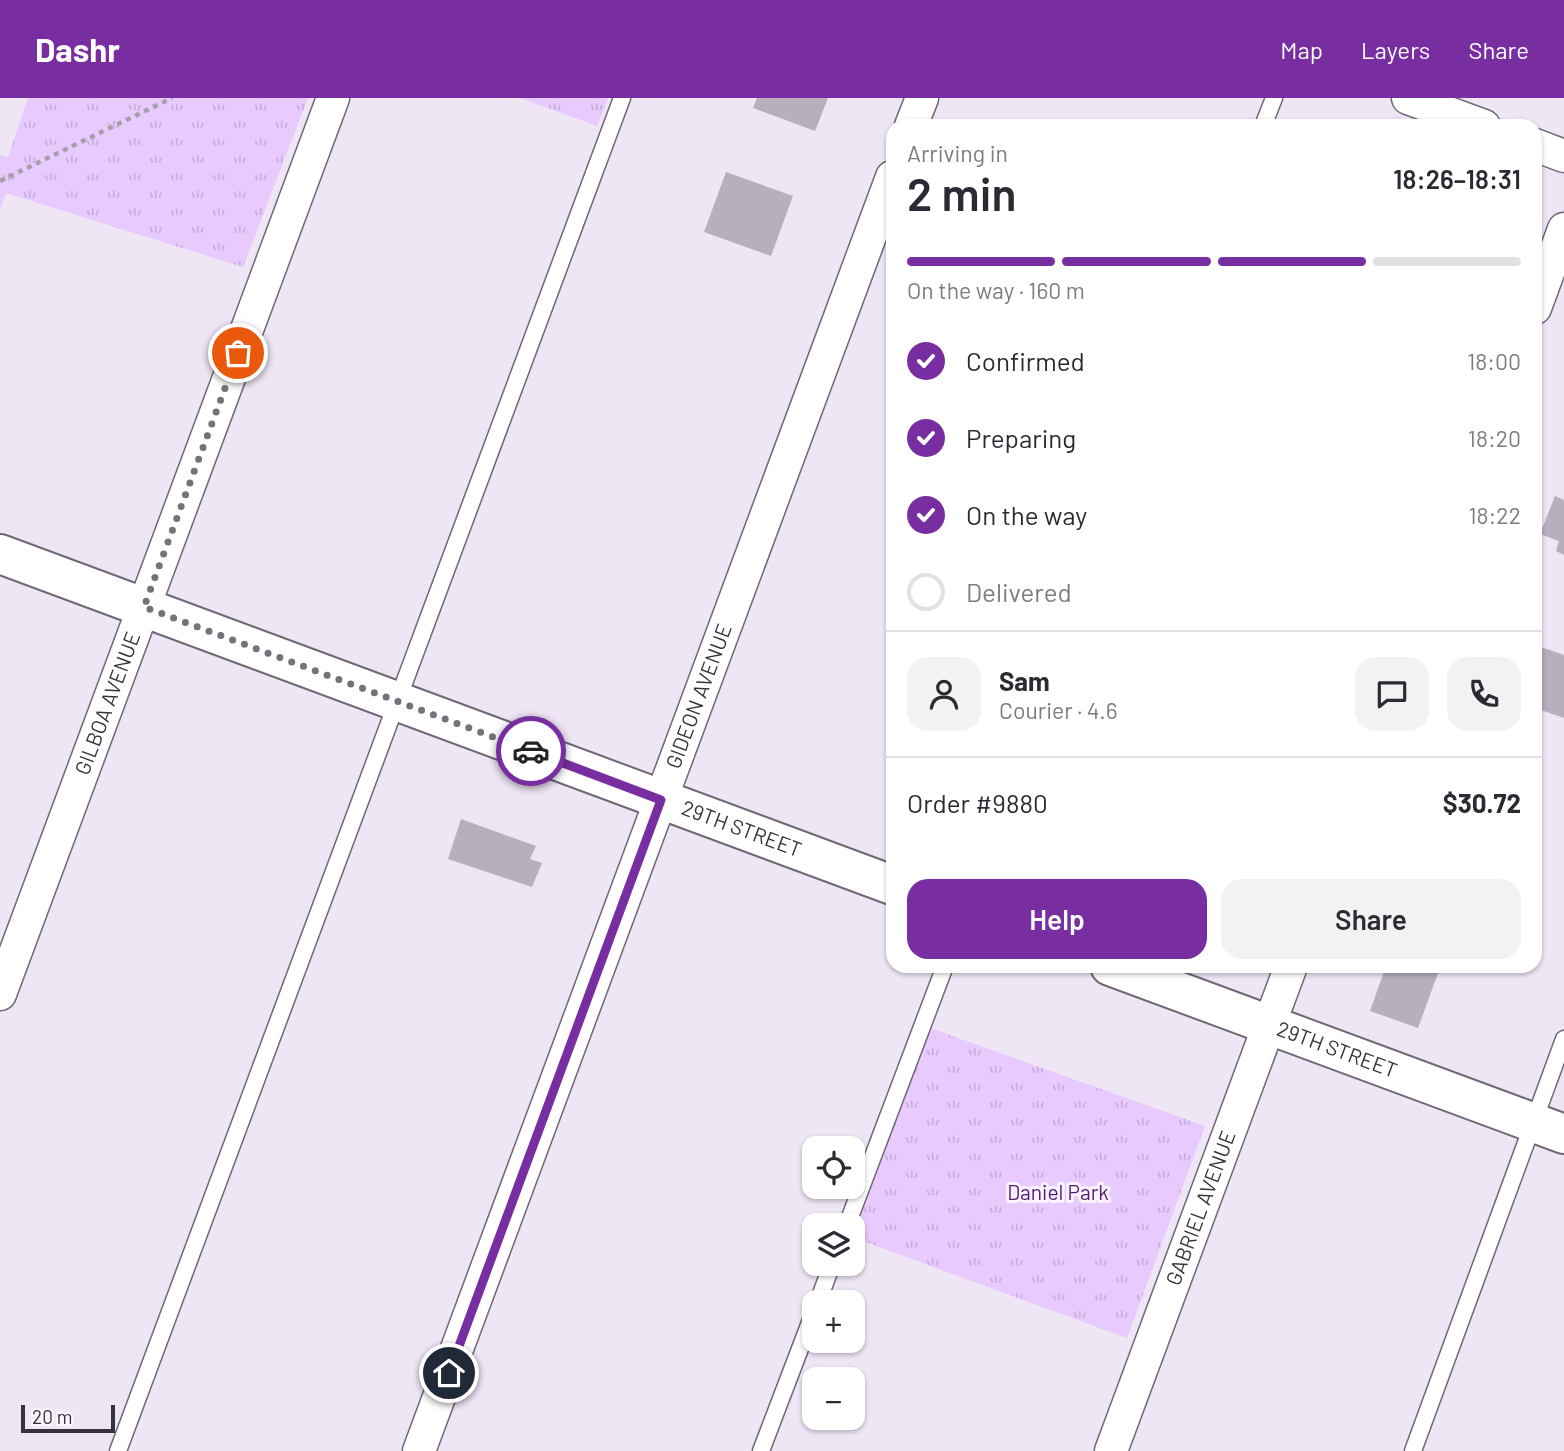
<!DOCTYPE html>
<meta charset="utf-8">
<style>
:root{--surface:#fff;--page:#f2f2f3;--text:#2b2b33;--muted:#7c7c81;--line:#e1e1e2;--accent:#782ea0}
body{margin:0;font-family:Barlow,sans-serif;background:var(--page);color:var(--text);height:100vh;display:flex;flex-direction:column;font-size:26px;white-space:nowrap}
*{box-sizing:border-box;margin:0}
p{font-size:23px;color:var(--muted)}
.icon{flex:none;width:38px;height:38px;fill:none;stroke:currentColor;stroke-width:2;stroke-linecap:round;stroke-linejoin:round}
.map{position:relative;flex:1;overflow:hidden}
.panel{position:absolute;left:886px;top:21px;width:656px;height:854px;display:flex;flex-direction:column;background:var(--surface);border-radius:21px;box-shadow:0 2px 5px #0004}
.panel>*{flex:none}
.buttons{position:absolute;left:802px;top:1038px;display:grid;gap:14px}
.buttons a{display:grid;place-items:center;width:63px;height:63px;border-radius:14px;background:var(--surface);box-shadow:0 2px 5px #0004;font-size:35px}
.scale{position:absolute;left:21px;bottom:18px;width:94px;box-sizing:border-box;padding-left:7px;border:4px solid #37333a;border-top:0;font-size:19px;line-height:24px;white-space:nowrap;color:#37333a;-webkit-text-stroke:5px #f9f4fe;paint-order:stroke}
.pin{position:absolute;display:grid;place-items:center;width:60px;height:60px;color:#fff;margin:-30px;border:4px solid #fff;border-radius:50%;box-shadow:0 2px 7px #0007}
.courier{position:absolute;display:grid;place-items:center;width:70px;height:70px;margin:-35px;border:5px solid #782ea0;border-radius:50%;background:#fff;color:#222;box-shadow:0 2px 9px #0007}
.overview em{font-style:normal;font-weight:600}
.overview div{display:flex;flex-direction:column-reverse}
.overview{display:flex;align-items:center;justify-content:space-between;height:119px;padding:0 21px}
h1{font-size:46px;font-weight:600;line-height:52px}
.bar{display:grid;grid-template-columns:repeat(4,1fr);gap:10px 7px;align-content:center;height:84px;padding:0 21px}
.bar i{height:9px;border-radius:5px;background:var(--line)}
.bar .selected{background:var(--accent)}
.bar p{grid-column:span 4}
.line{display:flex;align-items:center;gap:18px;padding:0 21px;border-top:2px solid var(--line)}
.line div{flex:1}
.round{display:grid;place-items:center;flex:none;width:74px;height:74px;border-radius:21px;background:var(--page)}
ol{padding:0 21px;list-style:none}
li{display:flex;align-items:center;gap:21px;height:77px}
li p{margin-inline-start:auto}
li .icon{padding:7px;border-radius:50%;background:var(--accent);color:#fff;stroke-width:4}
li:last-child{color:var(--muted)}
li i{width:38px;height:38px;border:4px solid var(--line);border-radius:50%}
.action{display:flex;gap:14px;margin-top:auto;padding:14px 21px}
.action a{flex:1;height:80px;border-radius:21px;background:var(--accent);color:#fff;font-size:28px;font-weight:600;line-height:80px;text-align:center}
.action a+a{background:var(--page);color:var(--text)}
header{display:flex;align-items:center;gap:42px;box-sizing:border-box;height:98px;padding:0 35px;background:var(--accent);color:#fff}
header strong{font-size:33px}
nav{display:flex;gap:38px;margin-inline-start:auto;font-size:24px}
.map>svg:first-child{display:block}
.grass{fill:url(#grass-tufts)}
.building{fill:#b7aebe}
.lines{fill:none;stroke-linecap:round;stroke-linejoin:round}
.lane-casing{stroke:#6f6775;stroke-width:19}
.street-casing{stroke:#6f6775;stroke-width:35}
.secondary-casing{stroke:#6f6775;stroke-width:42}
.path{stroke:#a69fab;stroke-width:4.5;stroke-dasharray:5 5;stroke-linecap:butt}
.lane{stroke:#fff;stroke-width:16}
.street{stroke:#fff;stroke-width:32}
.secondary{stroke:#fff;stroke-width:38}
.done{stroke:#77717b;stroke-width:7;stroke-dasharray:0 12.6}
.route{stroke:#782ea0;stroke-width:9}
.labels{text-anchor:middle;stroke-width:6;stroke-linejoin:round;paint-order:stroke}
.street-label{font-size:21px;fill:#37333a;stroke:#f9f4fe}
.park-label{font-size:21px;fill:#551b73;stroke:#f9f4fe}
</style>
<header>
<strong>Dashr</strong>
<nav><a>Map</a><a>Layers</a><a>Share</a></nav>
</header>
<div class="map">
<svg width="1564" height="1353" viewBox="0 0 1564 1353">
<defs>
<pattern id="grass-tufts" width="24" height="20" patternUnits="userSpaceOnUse" patternTransform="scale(1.75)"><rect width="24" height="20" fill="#e8caff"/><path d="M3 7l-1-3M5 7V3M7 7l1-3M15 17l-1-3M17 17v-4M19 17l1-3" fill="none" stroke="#c8aedb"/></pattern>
</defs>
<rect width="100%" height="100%" fill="#eee5f5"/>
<!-- grass -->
<path class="grass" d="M 28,0 L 308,0 L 243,169 L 6,95 L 0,111 L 0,57 L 8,59 Z
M 520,0 L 608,0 L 597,28 Z
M 930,930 L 1205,1028 L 1127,1240 L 852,1139 L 852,1132 Z"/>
<!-- building -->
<path class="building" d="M 757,0 L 828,0 L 815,33 L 753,10 Z
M 726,74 L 793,98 L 771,158 L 704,134 Z
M 1555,398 L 1564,402 L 1564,457 L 1556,453 L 1559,443 L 1540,436 Z
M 1541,549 L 1564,557 L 1564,620 L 1535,610 L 1535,566 Z
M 461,721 L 536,748 L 530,761 L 542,765 L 532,789 L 448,761 Z
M 1386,868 L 1420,868 L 1438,875 L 1418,930 L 1370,913 Z"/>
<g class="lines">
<defs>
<path id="lane" d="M 1263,28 L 1274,0
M 847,1127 L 945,868
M 818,1204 L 832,1166
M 118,1353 L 622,0
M 761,1353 L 814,1214
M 1413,1353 L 1564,941"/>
<g id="street">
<path d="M 1408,0 L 1484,28"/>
<path d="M 911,28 L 922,0"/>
<path d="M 1535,47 L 1564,58"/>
<path d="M 1535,210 L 1564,131"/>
<path id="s1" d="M 0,896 L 333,0"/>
<path id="s2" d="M 419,1353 L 892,79"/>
<path id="s3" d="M 1111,1353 L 1291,868"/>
</g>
<g id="secondary">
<path id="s4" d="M 0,456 L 892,787"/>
<path id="s5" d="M 1110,868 L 1564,1036"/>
</g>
</defs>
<!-- lane casing -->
<use href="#lane" class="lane-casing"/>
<!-- street casing -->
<use href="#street" class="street-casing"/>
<!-- secondary casing -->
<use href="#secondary" class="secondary-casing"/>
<!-- path -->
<path class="path" d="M 0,83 L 172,0"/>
<!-- lane -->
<use href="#lane" class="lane"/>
<!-- street -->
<use href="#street" class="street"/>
<!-- secondary -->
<use href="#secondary" class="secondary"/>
</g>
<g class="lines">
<!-- done -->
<path class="done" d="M 238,255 L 144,509 L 531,653"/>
<!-- route -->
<path class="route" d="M 449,1275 L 661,702 L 531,653"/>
</g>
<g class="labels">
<!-- street labels -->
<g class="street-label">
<text dy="7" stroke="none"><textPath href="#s2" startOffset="805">GIDEON AVENUE</textPath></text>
<text dy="7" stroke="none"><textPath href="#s1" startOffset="310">GILBOA AVENUE</textPath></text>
<text dy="7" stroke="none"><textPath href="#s4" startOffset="791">29TH STREET</textPath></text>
<text dy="7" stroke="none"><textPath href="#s5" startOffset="242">29TH STREET</textPath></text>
<text dy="7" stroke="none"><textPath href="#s3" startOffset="259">GABRIEL AVENUE</textPath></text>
</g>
<!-- park labels -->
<g class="park-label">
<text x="1058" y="1102">Daniel Park</text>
</g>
</g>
</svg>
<div class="buttons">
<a><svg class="icon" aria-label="locate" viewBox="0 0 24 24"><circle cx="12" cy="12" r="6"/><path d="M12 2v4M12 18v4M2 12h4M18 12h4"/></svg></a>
<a><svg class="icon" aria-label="layers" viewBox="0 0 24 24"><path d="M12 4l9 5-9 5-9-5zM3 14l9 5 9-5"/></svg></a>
<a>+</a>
<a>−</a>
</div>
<div class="scale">20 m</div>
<div class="pin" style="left:238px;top:255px;background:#ea580c"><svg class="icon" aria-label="bag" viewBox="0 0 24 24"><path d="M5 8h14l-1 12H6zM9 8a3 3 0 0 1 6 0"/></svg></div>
<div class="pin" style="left:449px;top:1275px;background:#1f2937"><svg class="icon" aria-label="home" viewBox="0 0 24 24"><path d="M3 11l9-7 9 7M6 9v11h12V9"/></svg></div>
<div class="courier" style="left:531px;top:653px"><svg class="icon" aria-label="car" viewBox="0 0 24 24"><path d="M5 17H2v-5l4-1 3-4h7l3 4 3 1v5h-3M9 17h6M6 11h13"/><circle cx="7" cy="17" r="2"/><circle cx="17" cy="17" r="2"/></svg></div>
<section class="panel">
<div class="overview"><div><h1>2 min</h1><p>Arriving in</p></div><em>18:26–18:31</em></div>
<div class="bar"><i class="selected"></i><i class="selected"></i><i class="selected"></i><i></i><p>On the way · 160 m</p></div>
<ol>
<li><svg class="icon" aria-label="check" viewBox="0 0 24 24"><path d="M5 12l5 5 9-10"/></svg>Confirmed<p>18:00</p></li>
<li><svg class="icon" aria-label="check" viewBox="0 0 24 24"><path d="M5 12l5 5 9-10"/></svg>Preparing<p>18:20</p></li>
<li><svg class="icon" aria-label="check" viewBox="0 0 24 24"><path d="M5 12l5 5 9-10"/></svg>On the way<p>18:22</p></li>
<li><i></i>Delivered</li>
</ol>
<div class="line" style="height:126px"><a class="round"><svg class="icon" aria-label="person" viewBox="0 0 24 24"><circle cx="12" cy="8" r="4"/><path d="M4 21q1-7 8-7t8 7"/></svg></a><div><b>Sam</b><p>Courier · 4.6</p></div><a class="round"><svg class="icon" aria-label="chat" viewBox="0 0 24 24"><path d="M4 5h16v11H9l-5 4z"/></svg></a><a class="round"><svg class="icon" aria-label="phone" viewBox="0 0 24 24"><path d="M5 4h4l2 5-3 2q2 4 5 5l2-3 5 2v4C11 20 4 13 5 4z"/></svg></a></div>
<div class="line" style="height:91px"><div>Order #9880</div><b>$30.72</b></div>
<div class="action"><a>Help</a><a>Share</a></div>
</section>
</div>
